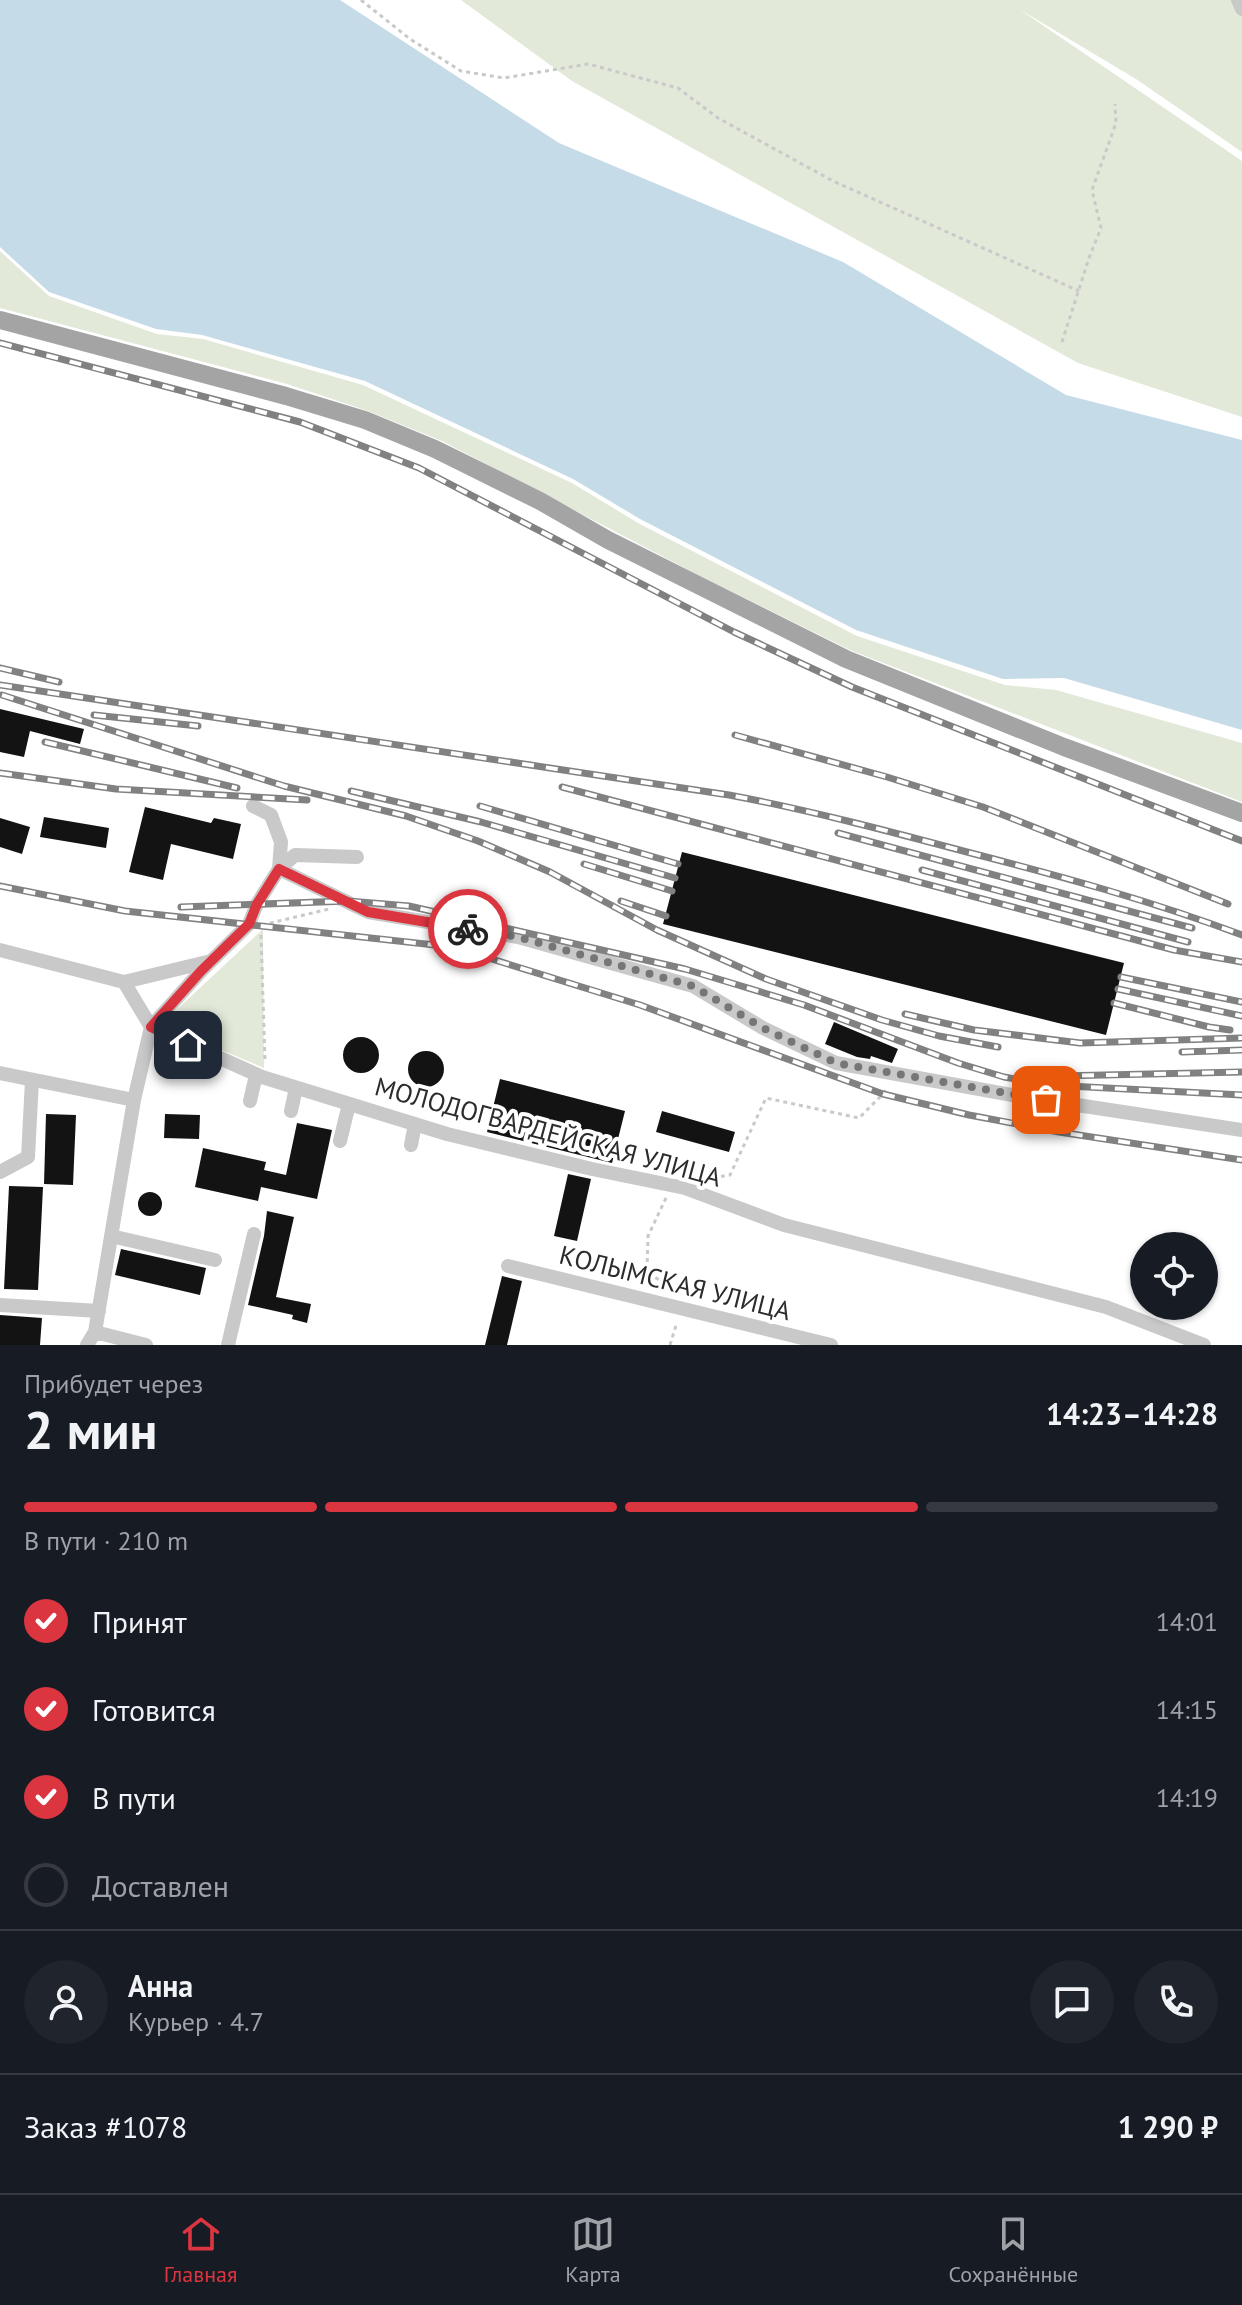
<!DOCTYPE html>
<html lang="ru">
<meta charset="utf-8">
<style>
:root{--surface:#171b24;--page:#20242c;--text:#f1f3f6;--muted:#9ea1a6;--line:#363941;--accent:#db3540}
body{margin:0;font-family:"PT Sans",sans-serif;background:var(--page);color:var(--text);height:100vh;display:flex;flex-direction:column;font-size:30px;white-space:nowrap}
*{box-sizing:border-box;margin:0}
p{font-size:26px;color:var(--muted)}
.icon{flex:none;width:44px;height:44px;fill:none;stroke:currentColor;stroke-width:2;stroke-linecap:round;stroke-linejoin:round}
.map{position:relative;height:1345px;overflow:hidden}
.drawer{display:flex;flex-direction:column;background:var(--surface);flex:1}
.drawer>*{flex:none}
.fabs{position:absolute;left:1130px;top:1232px;display:grid;gap:16px}
.fabs a{display:grid;place-items:center;width:88px;height:88px;border-radius:50%;background:var(--surface);box-shadow:0 2px 6px #0004;font-size:40px}
.pin{position:absolute;display:grid;place-items:center;width:68px;height:68px;color:#fff;margin:-34px;border-radius:16px;box-shadow:0 4px 12px #0006}
.courier{position:absolute;display:grid;place-items:center;width:80px;height:80px;margin:-40px;border:6px solid #db3540;border-radius:50%;background:#fff;color:#222;box-shadow:0 2px 10px #0007}
.headline em{font-style:normal;font-weight:700}
.headline div{display:flex;flex-direction:column-reverse}
.headline{display:flex;align-items:center;justify-content:space-between;height:136px;padding:0 24px}
h1{font-size:52px;font-weight:700;line-height:60px}
.bar{display:grid;grid-template-columns:repeat(4,1fr);gap:12px 8px;align-content:center;height:96px;padding:0 24px}
.bar i{height:10px;border-radius:6px;background:var(--line)}
.bar .active{background:var(--accent)}
.bar p{grid-column:span 4}
.line{display:flex;align-items:center;gap:20px;padding:0 24px;border-top:2px solid var(--line)}
.line div{flex:1}
.round{display:grid;place-items:center;flex:none;width:84px;height:84px;border-radius:42px;background:var(--page)}
ol{padding:0 24px;list-style:none}
li{display:flex;align-items:center;gap:24px;height:88px}
li p{margin-inline-start:auto}
li .icon{padding:8px;border-radius:50%;background:var(--accent);color:#fff;stroke-width:4}
li:last-child{color:var(--muted)}
li i{width:44px;height:44px;border:4px solid var(--line);border-radius:50%}
.tab-bar{display:flex;justify-content:space-around;align-items:center;height:112px;border-top:2px solid var(--line);background:var(--surface);font-size:22px;color:var(--muted)}
.tab-bar a{display:grid;justify-items:center;gap:4px}
.tab-bar .active{color:var(--accent)}
.map>svg:first-child{display:block}
.green{fill:#e2e9d9}
.water{fill:#c6dbe8}
.building{fill:#131313}
.lines{fill:none;stroke-linecap:round;stroke-linejoin:round}
.path{stroke:#c9c9c9;stroke-width:3;stroke-dasharray:4 4;stroke-linecap:butt}
.minor{stroke:#c9c9c9;stroke-width:14}
.major{stroke:#a4a4a4;stroke-width:18}
.rail-casing{stroke:#818181;stroke-width:7}
.rail{stroke:#fff;stroke-width:4;stroke-dasharray:12;stroke-linecap:butt}
.done{stroke:#767676;stroke-width:8;stroke-dasharray:0 14.4}
.route{stroke:#db3540;stroke-width:10}
.labels{text-anchor:middle;stroke-width:8;stroke-linejoin:round;paint-order:stroke}
.street-label{font-size:26px;fill:#2c2c2c;stroke:#fff}
</style>
<div class="map">
<svg width="1242" height="1345" viewBox="0 0 1242 1345">
<rect width="100%" height="100%" fill="#fff"/>
<!-- green -->
<path class="green" d="M 461,0 L 1242,0 L 1242,152 L 1136,79 L 1019,9 L 1242,161 L 1242,417 L 1078,363 L 572,81 Z
M 0,251 L 49,296 L 157,334 L 203,339 L 363,385 L 572,483 L 638,523 L 857,636 L 1005,685 L 1056,690 L 1242,743 L 1242,802 L 850,650 L 702,577 L 442,441 L 368,411 L 287,384 L 0,308 Z
M 263,929 L 264,1068 L 172,1029 L 170,1020 L 172,1014 Z"/>
<!-- water -->
<path class="water" d="M 0,0 L 340,0 L 559,143 L 843,262 L 1066,395 L 1242,440 L 1242,730 L 1064,678 L 1003,679 L 856,630 L 640,519 L 573,479 L 365,381 L 202,335 L 156,329 L 49,292 L 0,247 Z"/>
<!-- building -->
<path class="building" d="M 0,709 L 84,729 L 80,744 L 30,731 L 24,757 L 0,752 Z
M 145,807 L 211,823 L 214,818 L 241,824 L 233,859 L 171,844 L 163,880 L 129,872 Z
M 44,817 L 109,828 L 106,848 L 40,837 Z
M 0,818 L 30,827 L 22,854 L 0,847 Z
M 682,852 L 1124,963 L 1106,1035 L 663,924 Z
M 834,1022 L 898,1049 L 892,1063 L 871,1056 L 870,1059 L 857,1057 L 825,1044 Z
M343 1055a18 18 0 1 1 36 0a18 18 0 1 1-36 0Z
M408 1069a18 18 0 1 1 36 0a18 18 0 1 1-36 0Z
M 500,1079 L 625,1111 L 612,1163 L 487,1132 Z
M 662,1111 L 735,1132 L 729,1152 L 656,1132 Z
M 46,1114 L 76,1115 L 73,1185 L 44,1184 Z
M 165,1114 L 200,1115 L 199,1139 L 164,1138 Z
M 297,1123 L 332,1130 L 317,1199 L 261,1187 L 258,1201 L 195,1187 L 203,1148 L 266,1162 L 264,1170 L 286,1175 Z
M 568,1174 L 591,1179 L 577,1241 L 554,1236 Z
M 9,1186 L 43,1187 L 38,1290 L 4,1289 Z
M138 1204a12 12 0 1 1 24 0a12 12 0 1 1-24 0Z
M 267,1211 L 294,1217 L 276,1297 L 311,1304 L 307,1323 L 292,1319 L 293,1315 L 248,1305 L 264,1236 Z
M 121,1249 L 206,1268 L 200,1295 L 115,1275 Z
M 502,1276 L 522,1281 L 507,1345 L 485,1345 Z
M 0,1315 L 42,1318 L 40,1345 L 0,1345 Z"/>
<g class="lines">
<!-- path -->
<path class="path" d="M 361,0 L 410,39 L 461,71 L 504,78 L 588,64 L 678,88 L 718,118 L 833,181 L 1079,291
M 1062,342 L 1089,258 L 1101,228 L 1092,190 L 1116,123 L 1115,104
M 262,925 L 329,909
M 261,935 L 265,1062
M 705,1179 L 730,1175 L 766,1098 L 859,1118 L 883,1094 L 888,1087
M 666,1198 L 648,1236 L 647,1272 L 676,1291
M 670,1345 L 677,1322"/>
<!-- minor -->
<path class="minor" d="M 1238,0 L 1242,9
M 253,806 L 271,815 L 281,842 L 279,869
M 279,869 L 368,912 L 518,937 L 693,986 L 763,1028 L 836,1063 L 1018,1096 L 1242,1130
M 0,950 L 124,982 L 151,1027 L 262,1077 L 447,1134 L 592,1169 L 685,1188 L 784,1225 L 1106,1307 L 1204,1345
M 124,982 L 211,961
M 0,1073 L 134,1100
M 250,1101 L 256,1075
M 291,1111 L 296,1088
M 340,1141 L 349,1104
M 411,1145 L 415,1124
M 0,1172 L 28,1157 L 32,1080
M 111,1236 L 215,1260
M 508,1266 L 831,1345
M 0,1305 L 99,1311
M 95,1332 L 146,1345
M 87,1345 L 95,1332 L 134,1100 L 151,1027 L 201,971 L 249,924 L 257,904 L 279,869 L 295,855 L 357,857
M 228,1345 L 254,1234"/>
<!-- major -->
<path class="major" d="M 0,320 L 286,396 L 365,420 L 435,449 L 540,501 L 608,540 L 846,659 L 1064,747 L 1242,813"/>
<defs>
<path id="rail" d="M 0,343 L 300,422 L 419,468 L 734,632 L 852,687 L 1242,841
M 0,668 L 59,682
M 0,685 L 729,795 C 809,810 888,831 967,852 C 1060,876 1152,901 1242,935
M 2,695 L 284,786 L 406,816 L 478,841 L 550,872 L 657,930 L 766,979 L 882,1020 L 939,1036 L 998,1047
M 94,715 L 198,726
M 735,735 L 887,777 L 983,807 L 1228,904
M 45,742 L 237,788
M 0,773 L 116,789 L 307,800
M 562,787 L 1174,950 L 1242,962
M 351,791 L 481,822 L 675,878
M 480,806 L 678,864
M 838,833 L 1192,928
M 584,864 L 672,891
M 922,870 L 1188,942
M 0,886 L 125,911 L 453,947 L 640,1005 L 883,1094 L 969,1115 L 1059,1132 L 1242,1160
M 621,901 L 666,916
M 181,907 L 348,901 L 409,906 L 685,969 L 804,1005 L 958,1063 L 1004,1077 L 1049,1085 L 1242,1095
M 1121,977 L 1242,1002
M 1118,989 L 1242,1016
M 1114,1003 L 1209,1027 L 1230,1030
M 905,1014 L 974,1030 L 1080,1043 L 1242,1038
M 1182,1052 L 1242,1050
M 1058,1076 L 1242,1072"/>
</defs>
<!-- rail casing -->
<use href="#rail" class="rail-casing"/>
<!-- rail -->
<use href="#rail" class="rail"/>
</g>
<g class="lines">
<!-- done -->
<path class="done" d="M 468,929 L 518,937 L 693,986 L 763,1028 L 836,1063 L 1046,1100"/>
<!-- route -->
<path class="route" d="M 188,1045 L 151,1027 L 201,971 L 249,924 L 257,904 L 279,869 L 368,912 L 468,929"/>
</g>
<g class="labels">
<!-- street labels -->
<g class="street-label">
<text transform="translate(548 1132) rotate(15)" y="9">МОЛОДОГВАРДЕЙСКАЯ УЛИЦА</text>
<text transform="translate(675 1283) rotate(14)" y="9">КОЛЫМСКАЯ УЛИЦА</text>
</g>
</g>
</svg>
<div class="fabs">
<a><svg class="icon" aria-label="locate" viewBox="0 0 24 24"><circle cx="12" cy="12" r="6"/><path d="M12 2v4M12 18v4M2 12h4M18 12h4"/></svg></a>
</div>
<div class="pin" style="left:1046px;top:1100px;background:#ea580c"><svg class="icon" aria-label="bag" viewBox="0 0 24 24"><path d="M5 8h14l-1 12H6zM9 8a3 3 0 0 1 6 0"/></svg></div>
<div class="pin" style="left:188px;top:1045px;background:#1f2937"><svg class="icon" aria-label="home" viewBox="0 0 24 24"><path d="M3 11l9-7 9 7M6 9v11h12V9"/></svg></div>
<div class="courier" style="left:468px;top:929px"><svg class="icon" aria-label="bike" viewBox="0 0 24 24"><circle cx="6" cy="16" r="4"/><circle cx="18" cy="16" r="4"/><path d="M6 16l4-8h5l3 8M10 8l3 8H6M13 5h3"/></svg></div>
</div>
<section class="drawer">
<div class="headline"><div><h1>2 мин</h1><p>Прибудет через</p></div><em>14:23–14:28</em></div>
<div class="bar"><i class="active"></i><i class="active"></i><i class="active"></i><i></i><p>В пути · 210 m</p></div>
<ol>
<li><svg class="icon" aria-label="check" viewBox="0 0 24 24"><path d="M5 12l5 5 9-10"/></svg>Принят<p>14:01</p></li>
<li><svg class="icon" aria-label="check" viewBox="0 0 24 24"><path d="M5 12l5 5 9-10"/></svg>Готовится<p>14:15</p></li>
<li><svg class="icon" aria-label="check" viewBox="0 0 24 24"><path d="M5 12l5 5 9-10"/></svg>В пути<p>14:19</p></li>
<li><i></i>Доставлен</li>
</ol>
<div class="line" style="height:144px"><a class="round"><svg class="icon" aria-label="person" viewBox="0 0 24 24"><circle cx="12" cy="8" r="4"/><path d="M4 21q1-7 8-7t8 7"/></svg></a><div><b>Анна</b><p>Курьер · 4.7</p></div><a class="round"><svg class="icon" aria-label="chat" viewBox="0 0 24 24"><path d="M4 5h16v11H9l-5 4z"/></svg></a><a class="round"><svg class="icon" aria-label="phone" viewBox="0 0 24 24"><path d="M5 4h4l2 5-3 2q2 4 5 5l2-3 5 2v4C11 20 4 13 5 4z"/></svg></a></div>
<div class="line" style="height:104px"><div>Заказ #1078</div><b>1 290 ₽</b></div>
</section>
<nav class="tab-bar">
<a class="active"><svg class="icon" aria-label="home" viewBox="0 0 24 24"><path d="M3 11l9-7 9 7M6 9v11h12V9"/></svg>Главная</a>
<a><svg class="icon" aria-label="map" viewBox="0 0 24 24"><path d="M3 6l6-2 6 2 6-2v14l-6 2-6-2-6 2zM9 4v14M15 6v14"/></svg>Карта</a>
<a><svg class="icon" aria-label="saved" viewBox="0 0 24 24"><path d="M7 4h10v16l-5-4-5 4z"/></svg>Сохранённые</a>
</nav>
